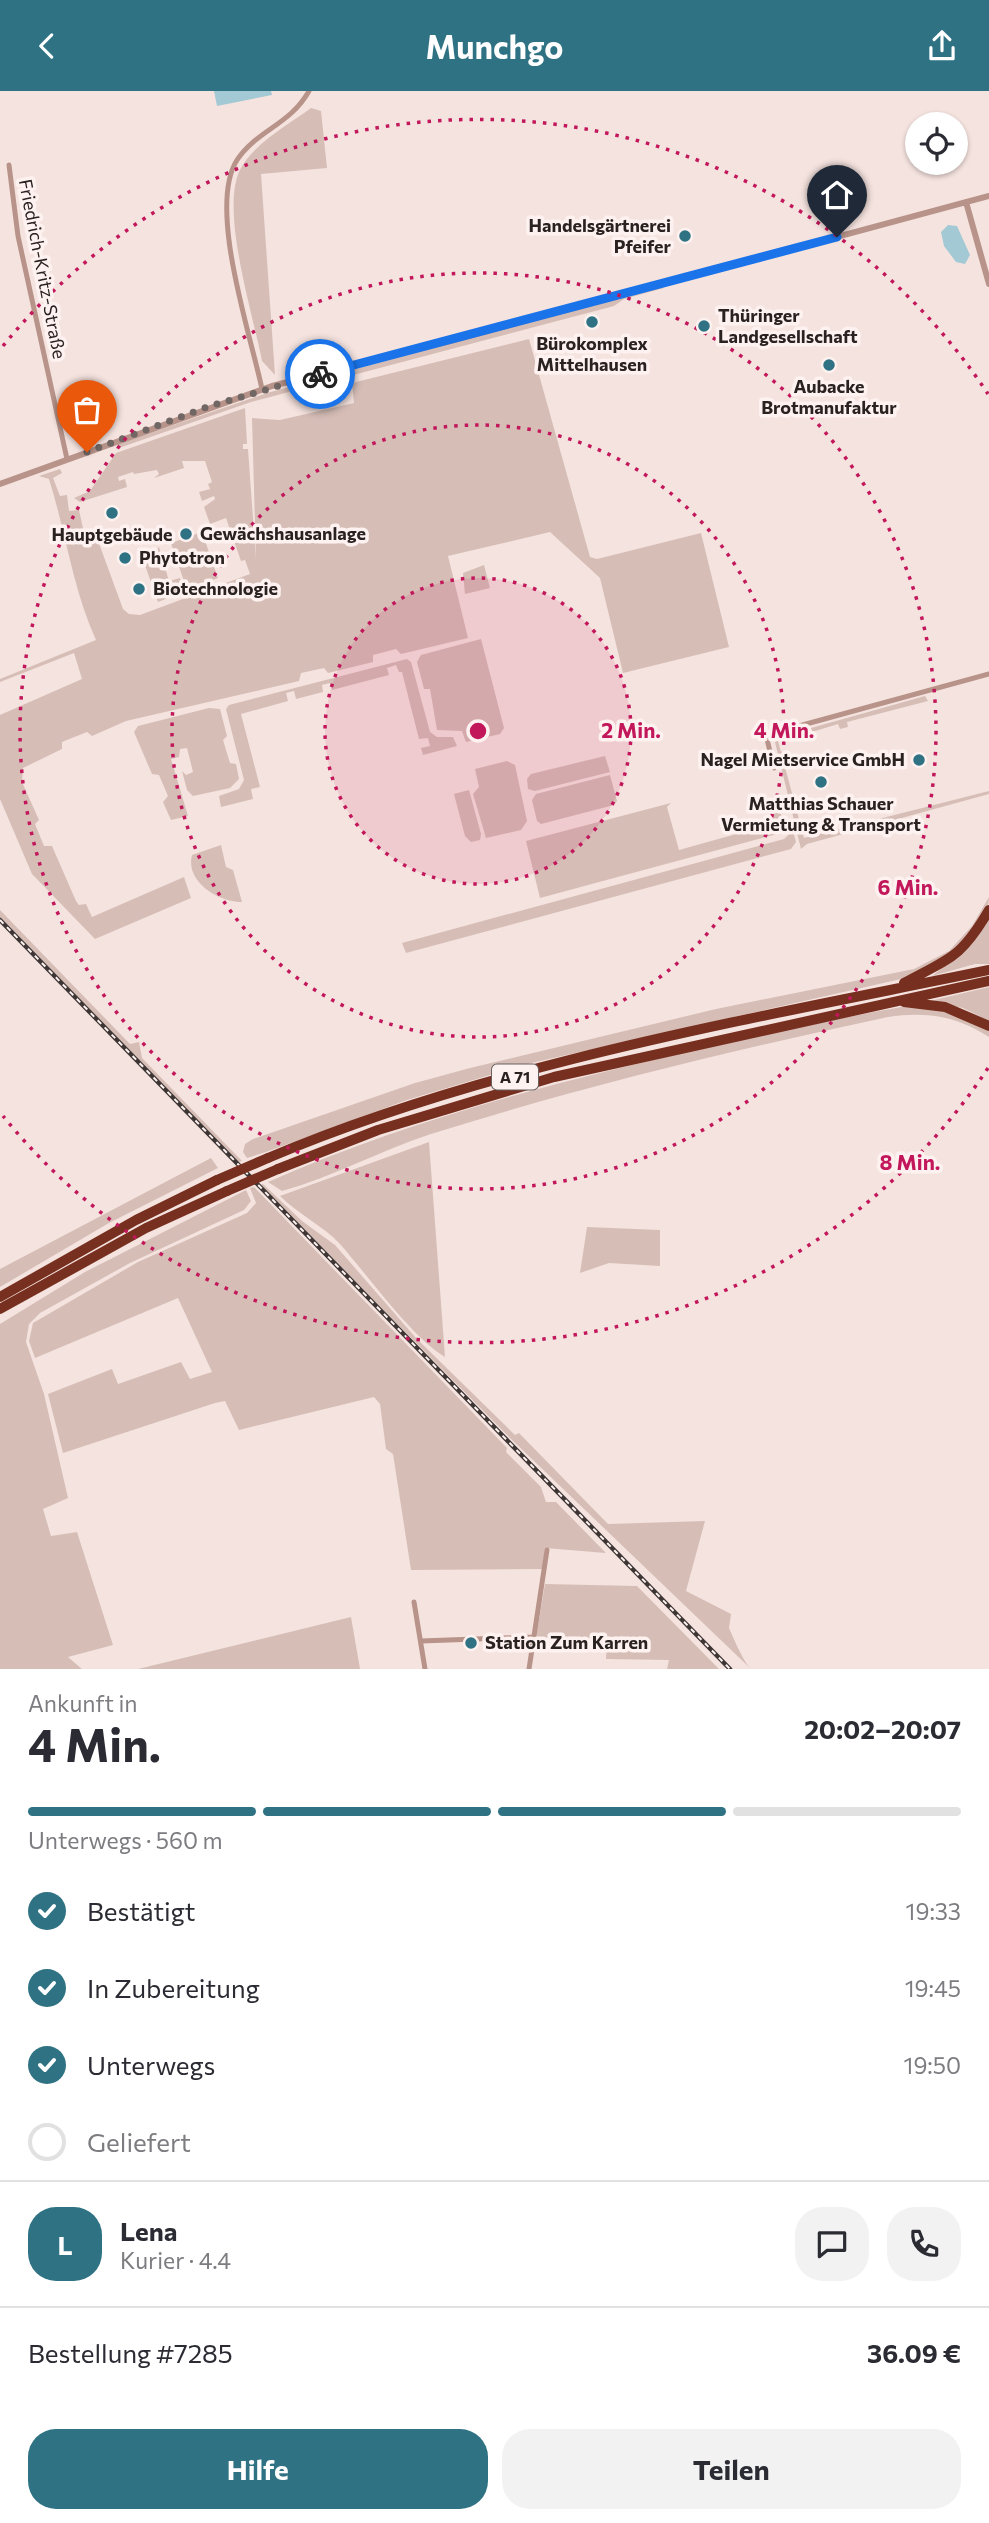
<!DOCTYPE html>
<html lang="de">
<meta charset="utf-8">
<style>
:root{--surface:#fff;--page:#f2f2f3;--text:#2b2b33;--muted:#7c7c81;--line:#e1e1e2;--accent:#2f7283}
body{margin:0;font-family:Commissioner,sans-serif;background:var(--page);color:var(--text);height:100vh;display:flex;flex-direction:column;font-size:26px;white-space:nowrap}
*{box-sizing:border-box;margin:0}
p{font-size:23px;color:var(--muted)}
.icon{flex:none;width:38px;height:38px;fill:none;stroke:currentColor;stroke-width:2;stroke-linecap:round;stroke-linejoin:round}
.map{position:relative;height:1578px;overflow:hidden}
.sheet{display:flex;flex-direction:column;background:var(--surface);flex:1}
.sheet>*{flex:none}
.fabs{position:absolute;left:905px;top:21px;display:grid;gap:14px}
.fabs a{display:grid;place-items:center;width:63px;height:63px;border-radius:50%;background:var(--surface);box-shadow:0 2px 5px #0004;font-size:35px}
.pin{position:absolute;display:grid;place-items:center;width:60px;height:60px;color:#fff;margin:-72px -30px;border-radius:50% 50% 50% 0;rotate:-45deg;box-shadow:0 0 7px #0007}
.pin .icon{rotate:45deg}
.courier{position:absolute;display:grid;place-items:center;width:70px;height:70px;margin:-35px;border:5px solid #1a73e8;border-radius:50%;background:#fff;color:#222;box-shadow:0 2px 9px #0007}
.headline em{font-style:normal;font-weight:700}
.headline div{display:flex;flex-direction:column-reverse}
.headline{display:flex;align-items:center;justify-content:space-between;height:119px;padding:0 28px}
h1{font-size:46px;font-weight:700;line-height:52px}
.bar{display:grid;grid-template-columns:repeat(4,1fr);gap:10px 7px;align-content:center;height:84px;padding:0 28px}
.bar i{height:9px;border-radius:5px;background:var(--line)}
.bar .active{background:var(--accent)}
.bar p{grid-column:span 4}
.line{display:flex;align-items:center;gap:18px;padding:0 28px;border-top:2px solid var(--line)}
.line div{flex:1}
.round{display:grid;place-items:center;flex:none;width:74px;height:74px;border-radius:28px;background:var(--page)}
ol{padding:0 28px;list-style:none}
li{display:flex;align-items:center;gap:21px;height:77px}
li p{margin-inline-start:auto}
li .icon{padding:7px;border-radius:50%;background:var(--accent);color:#fff;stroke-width:4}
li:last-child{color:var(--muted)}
li i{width:38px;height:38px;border:4px solid var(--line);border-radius:50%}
.button{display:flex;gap:14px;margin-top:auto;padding:14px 28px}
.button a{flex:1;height:80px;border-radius:28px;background:var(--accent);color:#fff;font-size:28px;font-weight:700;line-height:80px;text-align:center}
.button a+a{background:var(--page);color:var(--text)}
header{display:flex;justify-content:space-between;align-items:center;height:91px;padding:0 28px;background:var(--accent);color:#fff;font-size:32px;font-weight:700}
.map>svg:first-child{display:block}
.green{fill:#d6beb7}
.water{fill:#a3c9d5}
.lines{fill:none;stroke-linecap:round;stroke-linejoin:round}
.minor{stroke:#b89389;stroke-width:5}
.tertiary{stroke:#b89389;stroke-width:6}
.motorway{stroke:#772f1f;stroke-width:10}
.rail-casing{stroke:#3e3634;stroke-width:4.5}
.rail{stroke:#fdf2f0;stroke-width:2;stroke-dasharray:5;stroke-linecap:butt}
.motorway-bridge{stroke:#772f1f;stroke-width:10}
.done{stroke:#706664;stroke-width:7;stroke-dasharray:0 12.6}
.route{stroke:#1a73e8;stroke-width:9}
.ring{fill:none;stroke:#c2185b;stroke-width:3.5;stroke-dasharray:3.5 7}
.poi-dot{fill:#2f7283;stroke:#fdf2f0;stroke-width:2.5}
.labels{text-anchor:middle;stroke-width:7;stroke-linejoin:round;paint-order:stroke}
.shield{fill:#fdf2f0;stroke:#69605f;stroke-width:2}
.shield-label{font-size:16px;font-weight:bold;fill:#292221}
.poi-label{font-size:18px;font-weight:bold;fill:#292221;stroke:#fdf2f0;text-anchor:start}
.street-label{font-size:18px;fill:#292221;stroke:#fdf2f0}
.centre{fill:#c2185b;stroke:#fdf2f0;stroke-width:3.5}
.ring-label{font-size:21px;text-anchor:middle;font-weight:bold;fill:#c2185b;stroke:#fdf2f0;stroke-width:7;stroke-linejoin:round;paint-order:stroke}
</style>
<header><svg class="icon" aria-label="back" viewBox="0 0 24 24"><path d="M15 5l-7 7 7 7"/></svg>Munchgo<svg class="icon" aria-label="share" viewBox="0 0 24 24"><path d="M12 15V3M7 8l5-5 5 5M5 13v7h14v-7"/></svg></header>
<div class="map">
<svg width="989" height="1578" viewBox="0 0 989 1578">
<rect width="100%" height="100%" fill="#f5e3df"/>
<!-- green -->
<path class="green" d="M 311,17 L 321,20 L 327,77 L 261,83 L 275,284 L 262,270 C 253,223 221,123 239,81 C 251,54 288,34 311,17 Z
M 661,196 L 664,197 L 624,208 L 614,215 L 251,311 L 116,358 L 118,353 L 267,302 Z
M 529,248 L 590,466 L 597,468 L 701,442 L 729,556 L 623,582 L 600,487 L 550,441 L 448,465 L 468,547 L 401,563 L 396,558 L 373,564 L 373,571 L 328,582 L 324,577 L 301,582 L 299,590 L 126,630 L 92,645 L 87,641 L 62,651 L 62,658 L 23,677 L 22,691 L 39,729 L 35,733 L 44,755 L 52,755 L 76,810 L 79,814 L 86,813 L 92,826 L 184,786 L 191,807 L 95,848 L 32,783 L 0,708 L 0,624 L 82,588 L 74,562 L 0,591 L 0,588 L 96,549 C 73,499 66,442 49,388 L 39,385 L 0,398 L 60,378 L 62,382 L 53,387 L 60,405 L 67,404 L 69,420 L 79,419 L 86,451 L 97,447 L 123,518 L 129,523 L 140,524 L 250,483 L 245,469 L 241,470 L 226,427 L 210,433 L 204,416 L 215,408 L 214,405 L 202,410 L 199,401 L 210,398 L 208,393 L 212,391 L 205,370 L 182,370 L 184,377 L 154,387 L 159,383 L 157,379 L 134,383 L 133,381 L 118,386 L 119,390 L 125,388 L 127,396 L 80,411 L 74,407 L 90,400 L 116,362 L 245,317 L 247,353 L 243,353 L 243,358 L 248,358 L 256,469 L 252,327 L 280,329 L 354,312 L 352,292 Z
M 202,441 L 218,487 L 187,499 L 171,452 Z
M 159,456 L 169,490 L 180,487 L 185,500 L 158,511 L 141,463 L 149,463 Z
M 484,474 L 490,497 L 465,503 L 463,482 Z
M 481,548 L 504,637 L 500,643 L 466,651 L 462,640 L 437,639 L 430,598 L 424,598 L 417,571 L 421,564 Z
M 407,568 L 411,571 L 430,641 L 437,646 L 453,646 L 457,655 L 423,664 L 421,657 L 430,655 L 428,647 L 419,648 L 402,581 L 399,581 L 396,574 L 387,577 L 389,584 L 332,599 L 330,592 L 322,594 L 323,601 L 296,608 L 294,600 L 286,602 L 288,610 L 241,623 L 260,696 L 251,698 L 253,708 L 221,716 L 219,705 L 239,698 L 244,689 L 226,618 L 229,614 Z
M 925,605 L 928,610 L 847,631 L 848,636 L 840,638 L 838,633 L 812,641 L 811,637 Z
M 209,617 L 220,618 L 227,645 L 223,649 L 230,672 L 236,673 L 239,688 L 230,697 L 193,705 L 187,699 L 182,680 L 186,684 L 193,681 L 187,657 L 180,658 L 179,666 L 171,668 L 188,725 L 171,729 L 163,711 L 168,705 L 159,684 L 152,683 L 134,641 L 138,635 Z
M 804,639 L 805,643 L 778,650 L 804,747 L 989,700 L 989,703 L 807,753 L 801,758 L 775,651 L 779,646 Z
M 605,665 L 610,681 L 535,700 L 528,698 L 527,688 L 531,683 Z
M 507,670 L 515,674 L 527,730 L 521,739 L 486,747 L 473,703 L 479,696 L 475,678 Z
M 610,684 L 617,710 L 614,714 L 541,733 L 537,730 L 532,709 L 536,703 Z
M 469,699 L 481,743 L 480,749 L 471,751 L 465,745 L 454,703 Z
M 671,712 L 667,716 L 679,759 L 765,735 L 774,719 L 781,723 L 783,737 L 777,743 L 540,807 L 526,750 Z
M 793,740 L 796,751 L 791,758 L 406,862 L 402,852 L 784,748 Z
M 221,754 L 226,776 L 233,779 L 242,811 C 219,811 185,791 192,764 Z
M 989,806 C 989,841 936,870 910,886 L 527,973 L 407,1009 L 266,1061 L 247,1067 L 243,1061 L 245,1053 L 253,1048 L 415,992 L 470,977 L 716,918 L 914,878 L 949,860 L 972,835 Z
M 0,819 L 130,953 L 139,951 L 142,967 L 242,1070 L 238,1071 L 0,826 Z
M 989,827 L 989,873 L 975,873 L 932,885 L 966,859 Z
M 989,896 L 989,930 L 963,917 L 930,910 Z
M 907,915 L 939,917 L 989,937 L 989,946 C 957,925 925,920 888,926 C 734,959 581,996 431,1043 C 381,1059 333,1086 282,1100 L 268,1091 C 408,1029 562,989 714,955 C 778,941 842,926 907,915 Z
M 429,1051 L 445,1266 C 411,1246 367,1183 339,1152 C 323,1135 298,1123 280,1105 Z
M 211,1067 L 218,1077 L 109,1132 L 0,1196 L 0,1178 Z
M 263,1093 L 302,1130 L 335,1154 L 416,1247 L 515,1344 L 519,1342 L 608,1433 L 705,1430 L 686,1500 L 731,1523 L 729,1537 C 734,1548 743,1570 751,1578 L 511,1348 L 260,1094 Z
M 254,1096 L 507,1357 L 506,1361 L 541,1396 L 546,1411 L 556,1411 L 606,1462 L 545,1457 L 542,1478 L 411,1479 L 393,1363 L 386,1358 L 380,1313 L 374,1306 L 239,1339 L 225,1310 L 215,1312 L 63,1362 L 48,1303 L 112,1278 L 118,1293 L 181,1271 L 190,1288 L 212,1281 L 178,1207 L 35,1267 L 29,1250 L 33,1232 L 138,1171 L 247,1122 L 256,1112 L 250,1097 Z
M 246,1099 L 251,1110 L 244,1119 L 130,1172 L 40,1222 L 29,1233 L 26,1251 L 44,1303 L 68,1407 L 43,1418 L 51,1445 L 77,1441 L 113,1554 L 68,1566 L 82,1578 L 0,1578 L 0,1233 L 85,1181 Z
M 587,1136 L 660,1139 L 660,1175 L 609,1172 L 580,1182 Z
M 545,1493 L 637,1495 L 719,1578 L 667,1578 L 669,1569 L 606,1568 L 607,1552 L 536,1546 Z
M 351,1526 L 360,1578 L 138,1578 Z"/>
<!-- water -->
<path class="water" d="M 214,0 L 271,0 L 272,4 L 217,15 Z
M 948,134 L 957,135 L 970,164 L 965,173 L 956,171 L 944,155 L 941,141 Z"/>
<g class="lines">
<!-- minor -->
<path class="minor" d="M 9,74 L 18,145 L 67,368
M 262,298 C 251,245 207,116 237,69 C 257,39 290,34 309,0
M 774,677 L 766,644 L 989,583
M 414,1511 L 425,1578
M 421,1550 L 534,1546
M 529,1578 L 547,1459"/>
<!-- tertiary -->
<path class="tertiary" d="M 966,111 L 989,193
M 0,393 L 272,295 L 454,249 L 989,105"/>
<!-- motorway -->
<path class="motorway" d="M 904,892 C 950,867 961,867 989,819
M 904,911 L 945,916 L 989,935
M 268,1067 C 492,972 751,928 989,879
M 278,1078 L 378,1039 L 554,986 L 989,890
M 0,1206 L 136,1129 L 217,1089
M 0,1218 L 146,1137 L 227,1100"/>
<defs>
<path id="rail" d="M 0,829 L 730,1578"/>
</defs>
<!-- rail casing -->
<use href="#rail" class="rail-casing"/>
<!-- rail -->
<use href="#rail" class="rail"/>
<!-- motorway-bridge -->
<path class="motorway-bridge" d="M 217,1089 L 268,1067
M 227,1100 L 278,1078"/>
</g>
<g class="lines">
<!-- done -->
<path class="done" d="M 87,361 L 210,315 L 320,283"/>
<!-- route -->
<path class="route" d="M 320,283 L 837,146"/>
</g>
<!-- distance rings -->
<circle cx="478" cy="640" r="153" fill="#c2185b" fill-opacity=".12"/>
<g class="ring">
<circle cx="478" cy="640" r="153"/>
<circle cx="478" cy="640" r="306"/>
<circle cx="478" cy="640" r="458"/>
<path d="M988 977A611 611 0 0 1 3 1025M3 255A611 611 0 0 1 988 303"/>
</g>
<!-- markers -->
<g class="poi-dot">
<circle cx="685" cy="145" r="7"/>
<circle cx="592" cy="231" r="7"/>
<circle cx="704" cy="235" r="7"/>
<circle cx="829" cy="274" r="7"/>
<circle cx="112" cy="422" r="7"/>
<circle cx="186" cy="443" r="7"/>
<circle cx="125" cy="467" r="7"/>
<circle cx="139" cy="498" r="7"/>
<circle cx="919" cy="669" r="7"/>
<circle cx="821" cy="691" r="7"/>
<circle cx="471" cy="1552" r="7"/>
</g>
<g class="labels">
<!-- shield labels -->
<rect class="shield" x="492" y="973.5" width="46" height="25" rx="5"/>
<g class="shield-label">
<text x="515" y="992">A 71</text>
</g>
<!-- poi labels -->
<g class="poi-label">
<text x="671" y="141" text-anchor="end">Handelsgärtnerei<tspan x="671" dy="21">Pfeifer</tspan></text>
<text x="718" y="231">Thüringer<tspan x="718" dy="21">Landgesellschaft</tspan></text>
<text x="592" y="259" text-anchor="middle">Bürokomplex<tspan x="592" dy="21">Mittelhausen</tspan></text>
<text x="829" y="302" text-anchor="middle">Aubacke<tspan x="829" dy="21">Brotmanufaktur</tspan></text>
<text x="200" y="449">Gewächshausanlage</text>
<text x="112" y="450" text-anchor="middle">Hauptgebäude</text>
<text x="139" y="473">Phytotron</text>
<text x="153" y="504">Biotechnologie</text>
<text x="905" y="675" text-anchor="end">Nagel Mietservice GmbH</text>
<text x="821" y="719" text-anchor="middle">Matthias Schauer<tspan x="821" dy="21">Vermietung &amp; Transport</tspan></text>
<text x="485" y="1558">Station Zum Karren</text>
</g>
<!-- street labels -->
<g class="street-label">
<text transform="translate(42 178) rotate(79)" y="6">Friedrich-Kritz-Straße</text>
</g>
</g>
<circle cx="478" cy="640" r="10" class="centre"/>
<g class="ring-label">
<text x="631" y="647">2 Min.</text>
<text x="784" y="647">4 Min.</text>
<text x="908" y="804">6 Min.</text>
<text x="910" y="1079">8 Min.</text>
</g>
</svg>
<div class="fabs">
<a><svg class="icon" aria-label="locate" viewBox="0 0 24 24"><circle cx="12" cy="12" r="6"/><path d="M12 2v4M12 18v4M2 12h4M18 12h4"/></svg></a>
</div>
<div class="pin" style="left:87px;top:361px;background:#ea580c"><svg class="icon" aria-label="bag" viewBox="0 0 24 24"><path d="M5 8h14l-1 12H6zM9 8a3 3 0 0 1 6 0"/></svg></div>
<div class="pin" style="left:837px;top:146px;background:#1f2937"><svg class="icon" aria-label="home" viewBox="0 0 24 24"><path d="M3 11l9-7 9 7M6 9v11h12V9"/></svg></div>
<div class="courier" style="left:320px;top:283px"><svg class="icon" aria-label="bike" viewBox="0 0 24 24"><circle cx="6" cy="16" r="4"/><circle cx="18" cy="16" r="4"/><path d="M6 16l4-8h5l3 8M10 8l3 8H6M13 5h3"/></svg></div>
</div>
<section class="sheet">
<div class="headline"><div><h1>4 Min.</h1><p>Ankunft in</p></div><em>20:02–20:07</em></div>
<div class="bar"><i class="active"></i><i class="active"></i><i class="active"></i><i></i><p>Unterwegs · 560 m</p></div>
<ol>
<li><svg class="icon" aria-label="check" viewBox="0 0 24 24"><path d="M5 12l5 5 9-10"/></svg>Bestätigt<p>19:33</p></li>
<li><svg class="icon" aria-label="check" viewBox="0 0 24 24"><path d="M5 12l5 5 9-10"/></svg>In Zubereitung<p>19:45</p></li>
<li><svg class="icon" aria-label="check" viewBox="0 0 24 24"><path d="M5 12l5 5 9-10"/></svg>Unterwegs<p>19:50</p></li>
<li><i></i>Geliefert</li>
</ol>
<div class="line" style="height:126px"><b class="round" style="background:var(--accent);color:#fff">L</b><div><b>Lena</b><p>Kurier · 4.4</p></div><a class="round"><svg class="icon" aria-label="chat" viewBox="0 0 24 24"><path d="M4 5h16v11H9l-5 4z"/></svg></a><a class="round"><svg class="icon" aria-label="phone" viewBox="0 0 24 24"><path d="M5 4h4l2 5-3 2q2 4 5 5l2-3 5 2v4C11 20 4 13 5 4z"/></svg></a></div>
<div class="line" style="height:91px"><div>Bestellung #7285</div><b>36.09 €</b></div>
<div class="button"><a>Hilfe</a><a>Teilen</a></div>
</section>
